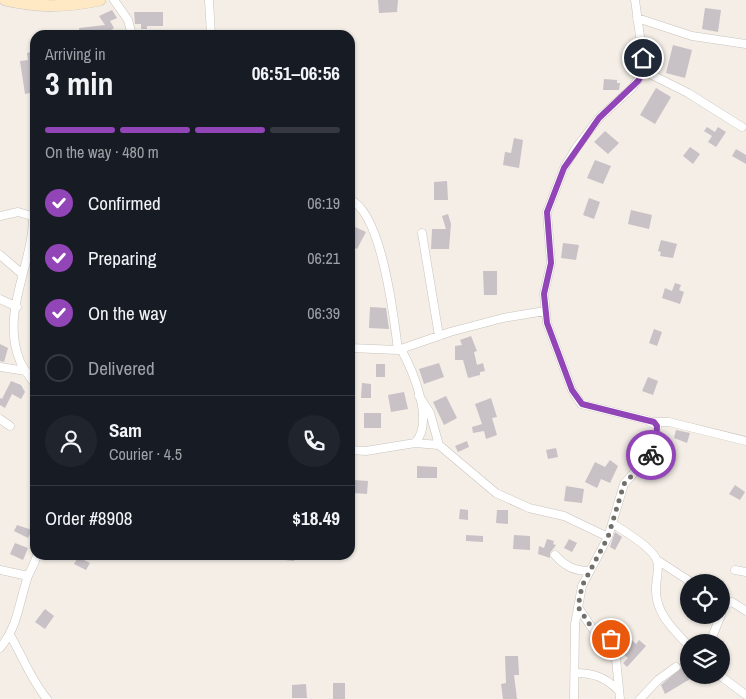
<!DOCTYPE html>
<meta charset="utf-8">
<style>
:root{--surface:#171b24;--page:#20242c;--text:#f1f3f6;--muted:#9ea1a6;--line:#363941;--accent:#9245b6}
body{margin:0;font-family:"Archivo Narrow",sans-serif;background:var(--page);color:var(--text);height:100vh;display:flex;flex-direction:column;font-size:19px;white-space:nowrap}
*{box-sizing:border-box;margin:0}
p{font-size:16px;color:var(--muted)}
.icon{flex:none;width:28px;height:28px;fill:none;stroke:currentColor;stroke-width:2;stroke-linecap:round;stroke-linejoin:round}
.map{position:relative;flex:1;overflow:hidden}
.drawer{position:absolute;left:30px;top:30px;width:325px;height:530px;display:flex;flex-direction:column;background:var(--surface);border-radius:15px;box-shadow:0 1px 4px #0004}
.drawer>*{flex:none}
.fabs{position:absolute;left:680px;top:574px;display:grid;gap:10px}
.fabs a{display:grid;place-items:center;width:50px;height:50px;border-radius:50%;background:var(--surface);box-shadow:0 1px 4px #0004;font-size:25px}
.pin{position:absolute;display:grid;place-items:center;width:42px;height:42px;color:#fff;margin:-21px;border:2px solid #fff;border-radius:50%;box-shadow:0 1px 5px #0007}
.courier{position:absolute;display:grid;place-items:center;width:50px;height:50px;margin:-25px;border:4px solid #9245b6;border-radius:50%;background:#fff;color:#222;box-shadow:0 1px 6px #0007}
.summary em{font-style:normal;font-weight:700}
.summary div{display:flex;flex-direction:column-reverse}
.summary{display:flex;align-items:center;justify-content:space-between;height:85px;padding:0 15px}
h1{font-size:32px;font-weight:700;line-height:38px}
.bar{display:grid;grid-template-columns:repeat(4,1fr);gap:8px 5px;align-content:center;height:60px;padding:0 15px}
.bar i{height:6px;border-radius:4px;background:var(--line)}
.bar .on{background:var(--accent)}
.bar p{grid-column:span 4}
.line{display:flex;align-items:center;gap:12px;padding:0 15px;border-top:1px solid var(--line)}
.line div{flex:1}
.round{display:grid;place-items:center;flex:none;width:52px;height:52px;border-radius:26px;background:var(--page)}
ol{padding:0 15px;list-style:none}
li{display:flex;align-items:center;gap:15px;height:55px}
li p{margin-inline-start:auto}
li .icon{padding:5px;border-radius:50%;background:var(--accent);color:#fff;stroke-width:4}
li:last-child{color:var(--muted)}
li i{width:28px;height:28px;border:2px solid var(--line);border-radius:50%}
.map>svg:first-child{display:block}
.building{fill:#c8c1c6}
.lines{fill:none;stroke-linecap:round;stroke-linejoin:round}
.minor-casing{stroke:#c8c3bc;stroke-width:9}
.secondary-casing{stroke:#c8c3bc;stroke-width:12}
.minor{stroke:#fff;stroke-width:8}
.secondary{stroke:#ffe9c5;stroke-width:11}
.done{stroke:#726f6a;stroke-width:5;stroke-dasharray:0 9}
.route{stroke:#9245b6;stroke-width:6}
</style>
<div class="map">
<svg width="746" height="699" viewBox="0 0 746 699">
<rect width="100%" height="100%" fill="#f4eee7"/>
<!-- building -->
<path class="building" d="M 378,0 L 398,0 L 397,12 L 379,13 Z
M 705,8 L 721,10 L 718,32 L 702,29 Z
M 112,10 L 117,18 L 110,21 L 114,28 L 105,35 L 80,35 L 79,28 L 105,25 L 99,16 Z
M 134,12 L 163,12 L 163,26 L 147,26 L 147,29 L 141,29 L 141,24 L 135,24 Z
M 673,45 L 692,50 L 685,78 L 666,73 Z
M 35,51 L 35,61 L 32,61 L 35,92 L 25,94 L 20,61 L 28,60 L 27,53 Z
M 604,79 L 617,80 L 617,83 L 620,83 L 619,90 L 603,90 Z
M 656,88 L 671,97 L 655,124 L 640,115 Z
M 707,127 L 715,132 L 718,127 L 726,132 L 716,147 L 708,142 L 712,136 L 704,131 Z
M 605,131 L 619,143 L 608,154 L 594,142 Z
M 514,138 L 523,140 L 519,168 L 503,165 L 505,152 L 511,153 Z
M 690,147 L 700,154 L 693,164 L 683,156 Z
M 736,149 L 746,155 L 746,164 L 732,156 Z
M 595,160 L 611,166 L 603,184 L 587,178 Z
M 447,181 L 448,200 L 434,200 L 434,182 Z
M 589,198 L 600,202 L 594,219 L 583,215 Z
M 631,210 L 652,215 L 649,229 L 628,224 Z
M 448,214 L 451,224 L 449,249 L 431,249 L 432,229 L 446,229 L 442,216 Z
M 353,226 L 366,232 L 357,249 L 350,246 L 352,240 L 350,239 L 350,233 Z
M 661,240 L 677,244 L 673,258 L 660,256 L 661,252 L 658,251 Z
M 563,243 L 579,245 L 576,260 L 561,258 Z
M 483,271 L 497,271 L 497,295 L 484,295 Z
M 675,283 L 681,285 L 679,290 L 684,292 L 680,304 L 662,298 L 665,288 L 672,291 Z
M 370,307 L 386,308 L 389,329 L 369,328 Z
M 654,329 L 662,332 L 657,346 L 649,343 Z
M 471,336 L 477,351 L 474,352 L 477,365 L 483,363 L 485,371 L 480,372 L 480,375 L 468,378 L 463,360 L 455,360 L 455,346 L 462,345 L 460,340 Z
M 0,344 L 8,348 L 4,362 L 0,361 Z
M 439,363 L 444,377 L 424,384 L 419,369 Z
M 376,364 L 385,364 L 385,377 L 376,377 Z
M 648,377 L 658,381 L 653,395 L 642,391 Z
M 11,381 L 21,385 L 25,392 L 21,399 L 12,394 L 5,408 L 0,405 L 0,398 L 2,399 Z
M 362,383 L 371,384 L 371,398 L 361,398 Z
M 404,392 L 408,409 L 391,412 L 388,395 Z
M 446,396 L 457,418 L 444,425 L 433,402 Z
M 491,398 L 497,417 L 492,418 L 497,435 L 486,439 L 484,431 L 473,433 L 472,427 L 482,424 L 475,404 Z
M 364,413 L 381,413 L 381,428 L 364,428 Z
M 676,430 L 690,433 L 687,443 L 674,438 Z
M 467,441 L 469,447 L 458,452 L 455,446 Z
M 556,448 L 558,457 L 548,459 L 546,450 Z
M 610,460 L 618,466 L 610,483 L 601,479 L 597,488 L 585,482 L 595,462 L 605,467 Z
M 417,466 L 437,467 L 437,478 L 417,478 Z
M 353,480 L 368,481 L 367,494 L 353,493 Z
M 735,485 L 745,492 L 740,500 L 729,494 Z
M 566,486 L 584,489 L 582,503 L 564,501 Z
M 460,509 L 468,510 L 468,520 L 459,519 Z
M 497,510 L 508,510 L 508,524 L 496,523 Z
M 17,525 L 32,530 L 28,538 L 14,531 Z
M 615,532 L 622,537 L 615,550 L 610,547 Z
M 466,535 L 483,536 L 483,542 L 466,541 Z
M 514,535 L 530,536 L 530,550 L 513,549 Z
M 547,539 L 554,541 L 553,544 L 556,545 L 550,553 L 550,558 L 538,554 L 539,546 L 544,548 Z
M 569,539 L 577,543 L 572,552 L 564,548 Z
M 15,543 L 28,548 L 23,560 L 10,554 Z
M 276,555 L 295,555 L 294,561 L 276,559 Z
M 78,557 L 90,563 L 86,570 L 74,564 Z
M 45,609 L 54,616 L 45,629 L 35,622 Z
M 621,630 L 636,644 L 639,640 L 646,646 L 627,667 L 623,663 L 628,658 L 621,652 L 620,647 L 624,646 L 622,644 L 625,642 L 617,634 Z
M 505,656 L 518,656 L 519,675 L 514,675 L 517,699 L 503,699 L 501,684 L 506,683 Z
M 681,668 L 690,679 L 665,694 L 661,685 Z
M 333,683 L 345,683 L 345,699 L 333,699 Z
M 306,684 L 307,698 L 292,698 L 292,685 Z"/>
<g class="lines">
<defs>
<path id="minor" d="M 114,0 L 128,20 L 132,35
M 209,0 L 211,35
M 637,18 L 692,36 L 746,44
M 642,70 L 688,93 L 742,127
M 350,200 C 382,212 394,318 398,350
M 0,216 L 18,212 L 35,217
M 33,217 C 33,265 0,313 20,361 C 23,369 30,377 35,384
M 422,233 L 439,336
M 0,255 L 21,273
M 0,299 L 17,307
M 350,348 L 398,350 L 450,332 L 503,318 L 545,311
M 0,367 L 26,371
M 419,396 L 430,413 L 439,445 L 496,493 L 529,508 L 564,516 L 608,537
M 0,419 L 10,426
M 654,422 L 669,422 L 746,441
M 415,443 L 439,445
M 350,450 L 366,451 L 415,443 C 435,422 413,371 401,349
M 613,524 C 623,530 654,549 657,561 C 660,570 655,582 656,592 C 657,615 674,630 689,646
M 555,555 C 565,566 574,571 589,571
M 657,560 L 691,582
M 0,570 L 28,576
M 735,570 L 746,572
M 722,604 L 732,602 L 746,611
M 578,607 L 592,628 L 611,639 L 615,649 L 620,699
M 10,635 C 23,657 31,680 47,699
M 710,642 L 721,615
M 0,648 C 18,627 19,602 28,576 C 31,569 35,563 37,555
M 575,673 C 593,673 605,677 618,690
M 719,675 L 746,695
M 574,699 L 575,624 L 582,586 L 608,537 L 624,484 L 653,451 L 657,426 L 647,420 L 581,404 L 572,390 L 547,323 L 544,294 L 551,263 L 547,212 L 564,168 L 576,148 L 599,118 L 631,89 L 641,76 L 643,58 L 635,0
M 640,699 L 658,680 L 676,667"/>
<path id="secondary" d="M 5,0 C 38,8 67,7 100,0"/>
</defs>
<!-- minor casing -->
<use href="#minor" class="minor-casing"/>
<!-- secondary casing -->
<use href="#secondary" class="secondary-casing"/>
<!-- minor -->
<use href="#minor" class="minor"/>
<!-- secondary -->
<use href="#secondary" class="secondary"/>
</g>
<g class="lines">
<!-- done -->
<path class="done" d="M 611,639 L 592,628 L 578,607 L 582,586 L 608,537 L 624,484 L 651,455"/>
<!-- route -->
<path class="route" d="M 643,58 L 641,76 L 638,81 L 599,118 L 564,168 L 547,212 L 551,263 L 544,294 L 547,323 L 572,390 L 582,404 L 654,422 L 657,426 L 656,442 L 651,455"/>
</g>
</svg>
<div class="fabs">
<a><svg class="icon" aria-label="locate" viewBox="0 0 24 24"><circle cx="12" cy="12" r="6"/><path d="M12 2v4M12 18v4M2 12h4M18 12h4"/></svg></a>
<a><svg class="icon" aria-label="layers" viewBox="0 0 24 24"><path d="M12 4l9 5-9 5-9-5zM3 14l9 5 9-5"/></svg></a>
</div>
<div class="pin" style="left:611px;top:639px;background:#ea580c"><svg class="icon" aria-label="bag" viewBox="0 0 24 24"><path d="M5 8h14l-1 12H6zM9 8a3 3 0 0 1 6 0"/></svg></div>
<div class="pin" style="left:643px;top:58px;background:#1f2937"><svg class="icon" aria-label="home" viewBox="0 0 24 24"><path d="M3 11l9-7 9 7M6 9v11h12V9"/></svg></div>
<div class="courier" style="left:651px;top:455px"><svg class="icon" aria-label="bike" viewBox="0 0 24 24"><circle cx="6" cy="16" r="4"/><circle cx="18" cy="16" r="4"/><path d="M6 16l4-8h5l3 8M10 8l3 8H6M13 5h3"/></svg></div>
<section class="drawer">
<div class="summary"><div><h1>3 min</h1><p>Arriving in</p></div><em>06:51–06:56</em></div>
<div class="bar"><i class="on"></i><i class="on"></i><i class="on"></i><i></i><p>On the way · 480 m</p></div>
<ol>
<li><svg class="icon" aria-label="check" viewBox="0 0 24 24"><path d="M5 12l5 5 9-10"/></svg>Confirmed<p>06:19</p></li>
<li><svg class="icon" aria-label="check" viewBox="0 0 24 24"><path d="M5 12l5 5 9-10"/></svg>Preparing<p>06:21</p></li>
<li><svg class="icon" aria-label="check" viewBox="0 0 24 24"><path d="M5 12l5 5 9-10"/></svg>On the way<p>06:39</p></li>
<li><i></i>Delivered</li>
</ol>
<div class="line" style="height:90px"><a class="round"><svg class="icon" aria-label="person" viewBox="0 0 24 24"><circle cx="12" cy="8" r="4"/><path d="M4 21q1-7 8-7t8 7"/></svg></a><div><b>Sam</b><p>Courier · 4.5</p></div><a class="round"><svg class="icon" aria-label="phone" viewBox="0 0 24 24"><path d="M5 4h4l2 5-3 2q2 4 5 5l2-3 5 2v4C11 20 4 13 5 4z"/></svg></a></div>
<div class="line" style="height:65px"><div>Order #8908</div><b>$18.49</b></div>
</section>
</div>
